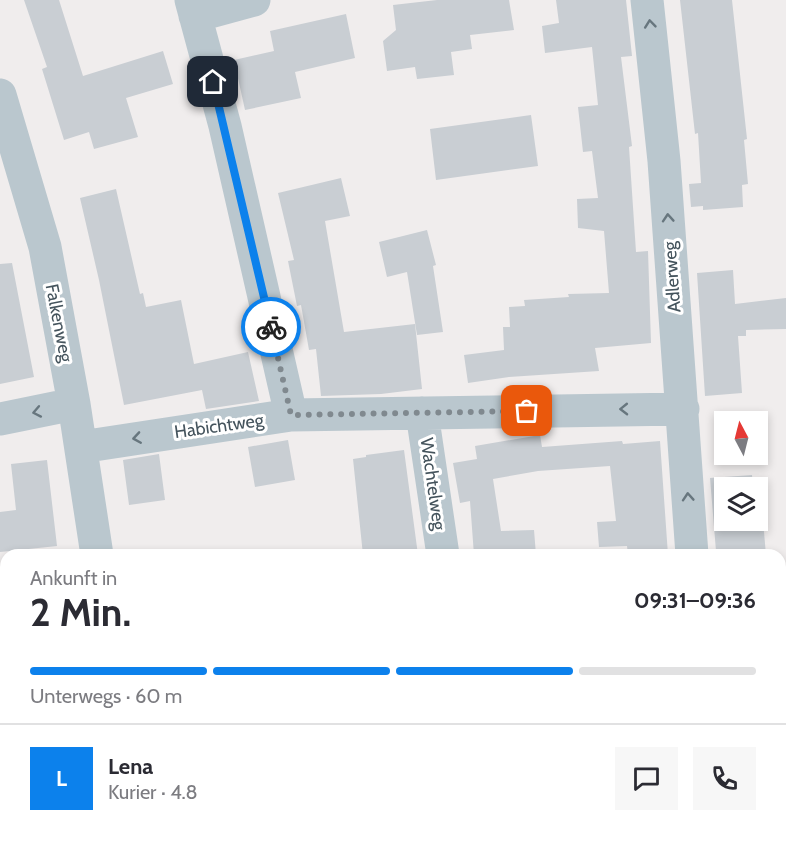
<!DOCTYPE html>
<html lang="de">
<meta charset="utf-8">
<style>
:root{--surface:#fff;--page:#f7f7f7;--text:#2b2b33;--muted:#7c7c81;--line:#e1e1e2;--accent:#0c81ec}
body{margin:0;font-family:Cabin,sans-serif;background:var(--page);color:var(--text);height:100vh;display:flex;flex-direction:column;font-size:22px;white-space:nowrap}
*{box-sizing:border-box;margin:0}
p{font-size:20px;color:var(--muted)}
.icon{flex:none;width:33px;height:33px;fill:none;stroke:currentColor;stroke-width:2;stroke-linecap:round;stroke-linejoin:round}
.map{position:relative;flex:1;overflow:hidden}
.panel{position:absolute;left:0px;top:549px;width:786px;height:294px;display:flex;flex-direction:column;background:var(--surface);border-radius:18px 18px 0 0;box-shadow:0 3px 9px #0003}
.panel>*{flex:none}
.needle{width:39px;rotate:353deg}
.fabs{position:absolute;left:714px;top:411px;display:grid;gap:12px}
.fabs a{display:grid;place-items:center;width:54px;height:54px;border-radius:0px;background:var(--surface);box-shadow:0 3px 9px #0003;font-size:30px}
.pin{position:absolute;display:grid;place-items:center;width:51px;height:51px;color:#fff;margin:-26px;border-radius:12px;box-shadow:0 3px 9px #0006}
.courier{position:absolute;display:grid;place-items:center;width:60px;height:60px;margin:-30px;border:4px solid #0c81ec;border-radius:50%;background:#fff;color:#222;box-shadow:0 2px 8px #0007}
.overview em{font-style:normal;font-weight:800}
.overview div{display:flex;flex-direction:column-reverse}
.overview{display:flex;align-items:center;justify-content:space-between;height:102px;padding:0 30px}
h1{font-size:39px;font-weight:800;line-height:45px}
.bar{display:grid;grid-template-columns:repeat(4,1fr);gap:9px 6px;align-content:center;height:72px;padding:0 30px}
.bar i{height:8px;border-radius:4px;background:var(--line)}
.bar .selected{background:var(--accent)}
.bar p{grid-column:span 4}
.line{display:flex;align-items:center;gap:15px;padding:0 30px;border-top:2px solid var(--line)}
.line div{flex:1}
.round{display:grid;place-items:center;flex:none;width:63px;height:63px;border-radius:0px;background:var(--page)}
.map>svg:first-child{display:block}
.building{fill:#c9ced3}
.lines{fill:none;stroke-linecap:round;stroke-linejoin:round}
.minor{stroke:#bac7ce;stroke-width:33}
.oneway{stroke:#67767e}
.done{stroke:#80898f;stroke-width:6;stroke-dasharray:0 10.8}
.route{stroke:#0c81ec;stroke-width:8}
.labels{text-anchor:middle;stroke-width:6;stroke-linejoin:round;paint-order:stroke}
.street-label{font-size:18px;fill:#44535c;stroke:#fff}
</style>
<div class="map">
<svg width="786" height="843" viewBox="0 0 786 843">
<rect width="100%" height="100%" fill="#f0eded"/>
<!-- building -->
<path class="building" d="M 24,0 L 59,0 L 83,76 L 163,51 L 173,84 L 126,98 L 138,137 L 94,149 L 89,132 L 64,140 L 42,69 L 47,67 Z
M 437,0 L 509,0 L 514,30 L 470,35 L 472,49 L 451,52 L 454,75 L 417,79 L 415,67 L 387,71 L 383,41 L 396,30 L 393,5 Z
M 556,0 L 626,0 L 632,56 L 621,57 L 632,146 L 629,147 L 636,252 L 648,251 L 651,343 L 595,348 L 599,371 L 509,377 L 468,383 L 464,355 L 504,350 L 503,327 L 510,327 L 509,307 L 525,306 L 524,300 L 569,297 L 568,294 L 609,293 L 604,231 L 578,228 L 577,199 L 598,198 L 592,151 L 583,152 L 578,107 L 598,105 L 592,47 L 545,53 L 542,26 L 559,23 Z
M 680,0 L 732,0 L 747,139 L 744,140 L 748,184 L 742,185 L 743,207 L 703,210 L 703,206 L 691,207 L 689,184 L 701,183 L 698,133 L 695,134 Z
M 346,14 L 355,58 L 295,72 L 301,98 L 245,110 L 234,60 L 274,51 L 270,31 Z
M 531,115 L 538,166 L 436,180 L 430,129 Z
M 341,178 L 350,216 L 325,221 L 344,332 L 415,324 L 422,389 L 381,394 L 321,396 L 316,349 L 309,350 L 301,305 L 297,306 L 288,261 L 294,260 L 278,193 Z
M 116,189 L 140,294 L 143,293 L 146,307 L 181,300 L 194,364 L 248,352 L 259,401 L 206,409 L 202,390 L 124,405 L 99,280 L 80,198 Z
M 427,230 L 436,265 L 433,266 L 443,332 L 417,335 L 407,272 L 387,277 L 379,242 Z
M 12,263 L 34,377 L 0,384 L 0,264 Z
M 733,270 L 735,304 L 786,298 L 786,329 L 746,330 L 746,336 L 738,336 L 742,393 L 705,396 L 697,273 Z
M 540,435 L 542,447 L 622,441 L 623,444 L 660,441 L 668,555 L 628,555 L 627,546 L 599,547 L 597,522 L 616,521 L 610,466 L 538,471 L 493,479 L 501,531 L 534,530 L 536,555 L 474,555 L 470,501 L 460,503 L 453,463 L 477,459 L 475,446 Z
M 288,440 L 295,480 L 255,487 L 248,447 Z
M 404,450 L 418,555 L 363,555 L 353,459 L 366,457 L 366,455 Z
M 159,454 L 165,500 L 129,505 L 123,460 Z
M 47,460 L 57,546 L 0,552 L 0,512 L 16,510 L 11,464 Z
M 752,475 L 753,488 L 724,488 L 724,520 L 758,520 L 758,510 L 762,509 L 766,555 L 726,555 L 726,551 L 716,551 L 710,478 Z"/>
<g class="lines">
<!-- minor -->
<path class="minor" d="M 191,0 L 225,126 L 291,415
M 647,0 L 664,161 L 692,555
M 195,16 L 254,0
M 0,95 L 45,247 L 74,404 L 97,555
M 422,413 L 443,555
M 0,419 L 74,404
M 81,447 L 291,415 L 683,409
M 133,837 L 134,843
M 472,837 L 473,843
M 710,837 L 710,843"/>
</g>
<!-- one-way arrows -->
<defs><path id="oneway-chevron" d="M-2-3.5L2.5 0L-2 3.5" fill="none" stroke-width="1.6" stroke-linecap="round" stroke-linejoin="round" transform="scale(1.5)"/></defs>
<g class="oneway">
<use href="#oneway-chevron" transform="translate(650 24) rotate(-96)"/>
<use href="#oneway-chevron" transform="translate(668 218) rotate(-94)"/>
<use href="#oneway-chevron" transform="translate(624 409) rotate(179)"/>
<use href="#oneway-chevron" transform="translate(37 412) rotate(169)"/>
<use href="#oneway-chevron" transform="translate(137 438) rotate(171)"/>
<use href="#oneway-chevron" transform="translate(688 497) rotate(-94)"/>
</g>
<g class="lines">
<!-- done -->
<path class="done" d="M 271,327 L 291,415 L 527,411"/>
<!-- route -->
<path class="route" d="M 213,82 L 271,327"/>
</g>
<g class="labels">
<!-- street labels -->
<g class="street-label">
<text transform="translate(672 277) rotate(-94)" y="6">Adlerweg</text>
<text transform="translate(59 323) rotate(79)" y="6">Falkenweg</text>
<text transform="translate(219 426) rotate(-8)" y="6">Habichtweg</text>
<text transform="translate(433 484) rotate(82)" y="6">Wachtelweg</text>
</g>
</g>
</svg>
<div class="fabs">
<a><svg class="needle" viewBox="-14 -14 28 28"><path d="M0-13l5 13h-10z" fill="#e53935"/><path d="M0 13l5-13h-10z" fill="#7c7c81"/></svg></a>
<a><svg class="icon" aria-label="layers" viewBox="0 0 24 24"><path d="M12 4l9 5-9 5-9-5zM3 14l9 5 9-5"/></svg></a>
</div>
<div class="pin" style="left:527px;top:411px;background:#ea580c"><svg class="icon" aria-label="bag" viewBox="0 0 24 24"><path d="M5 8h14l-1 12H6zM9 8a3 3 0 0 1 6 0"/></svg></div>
<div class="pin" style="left:213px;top:82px;background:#1f2937"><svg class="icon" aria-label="home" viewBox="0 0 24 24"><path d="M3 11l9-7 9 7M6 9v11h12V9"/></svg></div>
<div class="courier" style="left:271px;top:327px"><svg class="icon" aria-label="bike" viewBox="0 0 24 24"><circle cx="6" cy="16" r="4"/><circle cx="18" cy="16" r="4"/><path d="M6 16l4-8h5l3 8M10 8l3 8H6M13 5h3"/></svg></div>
<section class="panel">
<div class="overview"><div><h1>2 Min.</h1><p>Ankunft in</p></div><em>09:31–09:36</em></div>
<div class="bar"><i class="selected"></i><i class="selected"></i><i class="selected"></i><i></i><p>Unterwegs · 60 m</p></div>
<div class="line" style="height:108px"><b class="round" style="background:var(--accent);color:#fff">L</b><div><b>Lena</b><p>Kurier · 4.8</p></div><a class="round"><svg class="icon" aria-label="chat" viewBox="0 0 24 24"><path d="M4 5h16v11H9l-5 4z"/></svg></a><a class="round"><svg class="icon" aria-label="phone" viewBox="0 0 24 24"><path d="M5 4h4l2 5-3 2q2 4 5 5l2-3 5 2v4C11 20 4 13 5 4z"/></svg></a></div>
</section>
</div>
